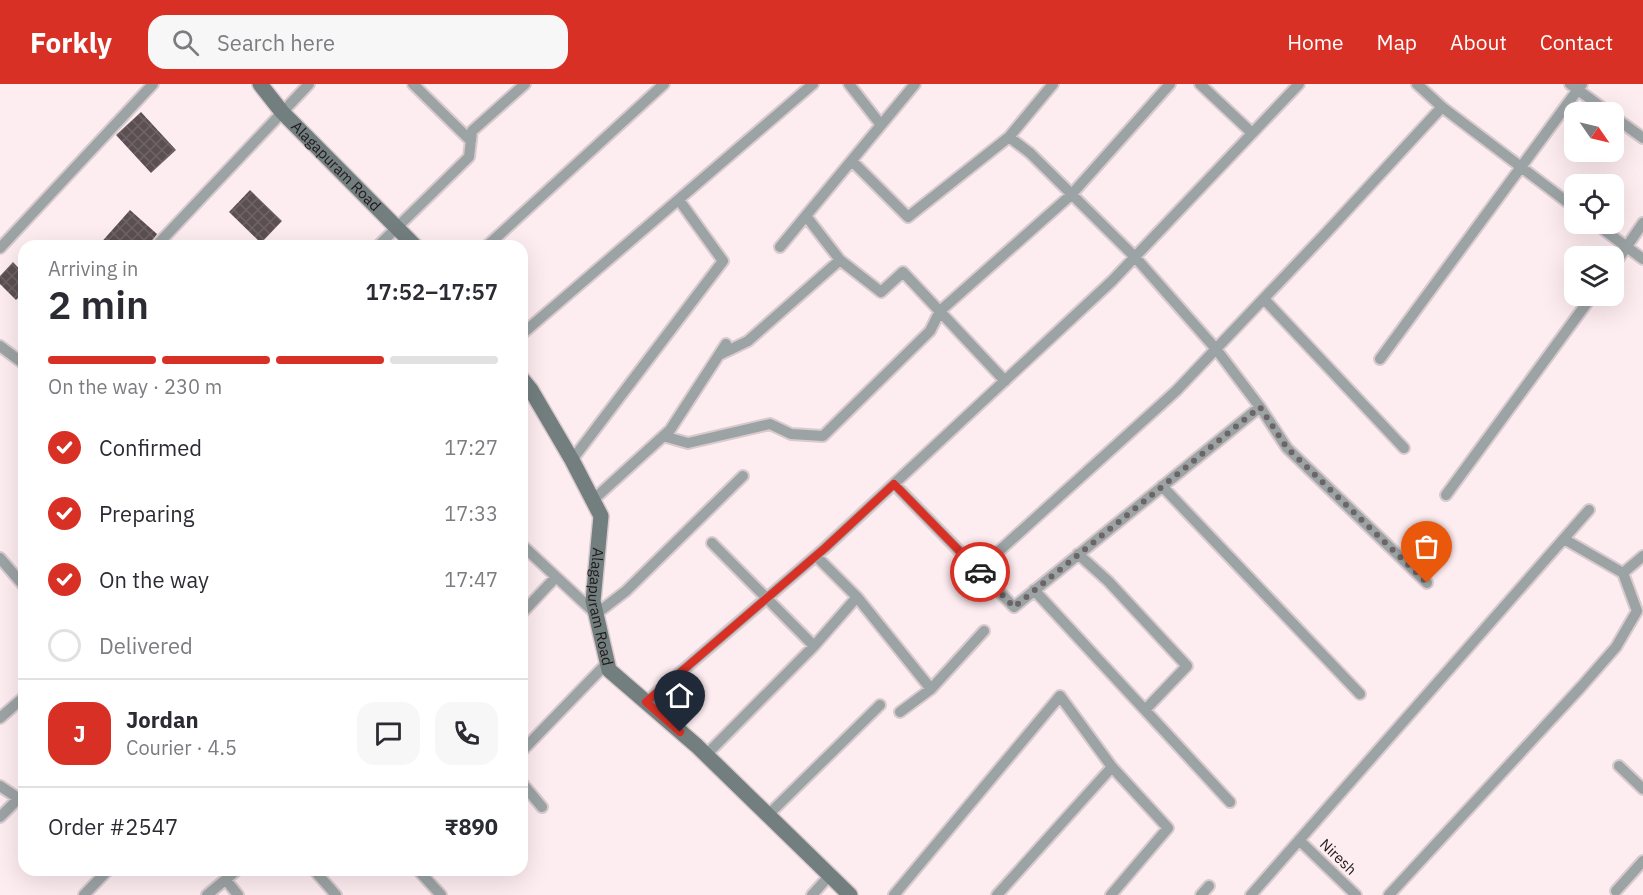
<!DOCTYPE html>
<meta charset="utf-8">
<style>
:root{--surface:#fff;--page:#f7f7f7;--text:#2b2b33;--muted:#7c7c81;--line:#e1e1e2;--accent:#d93025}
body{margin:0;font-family:"IBM Plex Sans",sans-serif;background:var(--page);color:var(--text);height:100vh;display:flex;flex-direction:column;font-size:22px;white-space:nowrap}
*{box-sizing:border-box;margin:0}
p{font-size:20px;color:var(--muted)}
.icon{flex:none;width:33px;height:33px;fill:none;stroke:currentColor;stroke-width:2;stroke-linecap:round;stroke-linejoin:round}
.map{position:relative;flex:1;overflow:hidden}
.panel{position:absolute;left:18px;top:156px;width:510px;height:636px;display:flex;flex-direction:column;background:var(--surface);border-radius:18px;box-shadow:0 6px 24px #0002}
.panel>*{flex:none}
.needle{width:39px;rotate:124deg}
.buttons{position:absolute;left:1564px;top:18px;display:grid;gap:12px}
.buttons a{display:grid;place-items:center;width:60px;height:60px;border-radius:12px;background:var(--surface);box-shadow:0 6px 24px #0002;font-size:30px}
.pin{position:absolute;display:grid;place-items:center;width:51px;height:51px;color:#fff;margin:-62px -26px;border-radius:50% 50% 50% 0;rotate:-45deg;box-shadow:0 0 6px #0007}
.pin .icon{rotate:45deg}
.courier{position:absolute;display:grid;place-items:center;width:60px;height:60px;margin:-30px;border:4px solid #d93025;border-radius:50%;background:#fff;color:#222;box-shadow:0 2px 8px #0007}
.headline em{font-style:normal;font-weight:600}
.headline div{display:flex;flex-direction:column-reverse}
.headline{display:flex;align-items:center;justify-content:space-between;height:102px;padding:0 30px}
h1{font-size:39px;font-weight:600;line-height:45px}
.bar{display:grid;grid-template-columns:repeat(4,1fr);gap:9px 6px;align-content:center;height:72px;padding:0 30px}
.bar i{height:8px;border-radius:4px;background:var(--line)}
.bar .current{background:var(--accent)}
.bar p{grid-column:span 4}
.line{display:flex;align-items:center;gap:15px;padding:0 30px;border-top:2px solid var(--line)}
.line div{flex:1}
.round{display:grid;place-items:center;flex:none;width:63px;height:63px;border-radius:18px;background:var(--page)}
ol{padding:0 30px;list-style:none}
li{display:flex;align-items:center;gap:18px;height:66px}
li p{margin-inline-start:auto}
li .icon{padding:6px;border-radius:50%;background:var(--accent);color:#fff;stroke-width:4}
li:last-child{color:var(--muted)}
li i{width:33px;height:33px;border:3px solid var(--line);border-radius:50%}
header{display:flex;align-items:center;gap:36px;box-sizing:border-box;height:84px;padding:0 30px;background:var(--accent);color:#fff}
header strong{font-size:28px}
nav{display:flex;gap:33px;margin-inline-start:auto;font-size:21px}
.search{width:420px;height:54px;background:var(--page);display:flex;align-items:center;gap:15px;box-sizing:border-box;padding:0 21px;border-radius:18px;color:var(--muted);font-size:22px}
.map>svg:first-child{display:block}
.building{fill:url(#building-cross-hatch)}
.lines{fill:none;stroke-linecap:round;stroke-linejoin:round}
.minor-casing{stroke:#d9cace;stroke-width:14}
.secondary-casing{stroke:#d9cace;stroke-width:18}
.minor{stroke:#9ca3a4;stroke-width:10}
.secondary{stroke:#737e7f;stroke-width:15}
.done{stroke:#6d6466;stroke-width:6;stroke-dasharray:0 10.8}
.route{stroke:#d93025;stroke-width:8}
.labels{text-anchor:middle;stroke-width:6;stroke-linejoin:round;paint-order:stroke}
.street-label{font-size:15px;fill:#1f1a1b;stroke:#fdecf0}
</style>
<header>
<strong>Forkly</strong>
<div class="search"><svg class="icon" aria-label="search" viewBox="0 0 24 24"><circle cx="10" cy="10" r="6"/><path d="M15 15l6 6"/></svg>Search here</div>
<nav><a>Home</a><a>Map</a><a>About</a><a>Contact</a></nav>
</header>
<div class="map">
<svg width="1643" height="811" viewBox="0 0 1643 811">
<defs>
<pattern id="building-cross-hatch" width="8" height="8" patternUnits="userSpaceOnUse" patternTransform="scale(1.5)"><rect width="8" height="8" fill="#5c4f52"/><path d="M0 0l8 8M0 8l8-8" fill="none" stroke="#6f6467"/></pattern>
</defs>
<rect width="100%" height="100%" fill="#fdecf0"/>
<!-- building -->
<path class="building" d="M 141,28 L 176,66 L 151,89 L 116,51 Z
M 250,106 L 282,137 L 261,159 L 229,128 Z
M 130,126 L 157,150 L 149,162 L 98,162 Z
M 13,178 L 24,190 L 24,208 L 16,216 L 0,200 L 0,192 Z"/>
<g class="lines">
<defs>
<path id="minor" d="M 413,0 L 471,57
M 849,0 L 881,41
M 1200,0 L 1252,49
M 1417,0 L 1442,23 L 1575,124
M 1570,0 L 1608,28
M 1614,33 L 1643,54
M 1009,53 L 1030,69 L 1135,173 L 1216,265 L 1260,323 L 1287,364 L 1427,499
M 852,77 L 908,133 L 1009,53 L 1053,0
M 806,132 L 840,176 L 881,208 L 903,188 L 1005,297
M 1596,140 L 1643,175
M 156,162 L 309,0
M 378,162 L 469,73 L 472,47 L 525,0
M 487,162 L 664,0
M 780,163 L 915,0
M 0,164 L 153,0
M 1614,181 L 1643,139
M 1264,215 L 1404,364
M 522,250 L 813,0
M 0,262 L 24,280
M 719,271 L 748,257 L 840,176
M 1380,275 L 1582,0
M 663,352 L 688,359 L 770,340 L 791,350 L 823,352 L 930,247 L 940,227 L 1071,111 L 1170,0
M 572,376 L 723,177 L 679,116
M 894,400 L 1014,523 L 1260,323
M 1162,402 L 1360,610
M 1446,411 L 1592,212
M 593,416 L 670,346 L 726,260
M 712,459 L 814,562
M 522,461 L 596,530 L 626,507 L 743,392
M 1078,470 L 1108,497 L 1187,582 L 1145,626
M 816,472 L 857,513
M 0,474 L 24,502
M 978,486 L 1176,307 L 1326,149 L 1442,23
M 1623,489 L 1643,472
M 1034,506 L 1230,718
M 522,529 L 556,493
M 646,618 L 825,464 L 1112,197 L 1299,0
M 900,628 L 931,605 L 984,547
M 0,634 L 24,613
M 522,667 L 607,579
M 706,671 L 814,562 L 857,513 L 931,605
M 1619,682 L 1643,705
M 522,699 L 542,723
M 0,702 L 24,718
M 768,731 L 880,621
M 0,733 L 24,709
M 1299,756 L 1356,811
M 314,786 L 336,811
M 418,786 L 441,811
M 226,796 L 238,811
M 1616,807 L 1643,777
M 84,811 L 108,786
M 207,811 L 237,786
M 812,811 L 830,791
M 894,811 L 1060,612 L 1112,683 L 1168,744 L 1111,811
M 997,811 L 1112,683
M 1201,811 L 1209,802
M 1251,811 L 1589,426
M 1389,811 L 1581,603 L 1616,563 L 1637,527 L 1623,489 L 1564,455"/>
<g id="secondary">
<path id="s1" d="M 260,0 L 282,28 L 415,162"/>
<path id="s2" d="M 522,295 L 531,306 L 572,376 L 601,432 L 593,517 L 609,586 L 697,662 L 850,811"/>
</g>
</defs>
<!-- minor casing -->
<use href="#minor" class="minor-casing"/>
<!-- secondary casing -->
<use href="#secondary" class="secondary-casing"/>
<!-- minor -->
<use href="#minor" class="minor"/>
<!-- secondary -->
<use href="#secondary" class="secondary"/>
</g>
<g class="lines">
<!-- done -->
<path class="done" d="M 980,488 L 1014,523 L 1260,323 L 1287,364 L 1427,499"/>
<!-- route -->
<path class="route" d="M 680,648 L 646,618 L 825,464 L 894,400 L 980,488"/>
</g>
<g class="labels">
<!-- street labels -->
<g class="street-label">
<text dy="5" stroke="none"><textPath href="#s1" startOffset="112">Alagapuram Road</textPath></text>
<text dy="5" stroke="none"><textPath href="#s2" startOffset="250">Alagapuram Road</textPath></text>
<text transform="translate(1338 773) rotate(44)" y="5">Niresh</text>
</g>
</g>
</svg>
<div class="buttons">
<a><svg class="needle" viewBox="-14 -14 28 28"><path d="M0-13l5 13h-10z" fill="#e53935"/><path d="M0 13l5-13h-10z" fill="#7c7c81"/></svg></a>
<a><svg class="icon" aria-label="locate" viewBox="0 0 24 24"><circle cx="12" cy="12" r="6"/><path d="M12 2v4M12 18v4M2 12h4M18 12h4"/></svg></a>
<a><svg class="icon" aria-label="layers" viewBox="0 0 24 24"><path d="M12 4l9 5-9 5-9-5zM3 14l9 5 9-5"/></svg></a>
</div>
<div class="pin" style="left:1427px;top:499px;background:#ea580c"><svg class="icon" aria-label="bag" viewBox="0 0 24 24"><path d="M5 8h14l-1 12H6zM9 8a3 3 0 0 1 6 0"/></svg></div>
<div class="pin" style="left:680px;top:648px;background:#1f2937"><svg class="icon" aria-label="home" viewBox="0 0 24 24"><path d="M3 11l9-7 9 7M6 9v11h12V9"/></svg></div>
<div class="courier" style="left:980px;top:488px"><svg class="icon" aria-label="car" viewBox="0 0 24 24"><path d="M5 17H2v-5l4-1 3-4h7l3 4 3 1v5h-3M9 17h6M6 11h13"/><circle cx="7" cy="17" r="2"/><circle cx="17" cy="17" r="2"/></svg></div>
<section class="panel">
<div class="headline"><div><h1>2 min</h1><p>Arriving in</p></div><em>17:52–17:57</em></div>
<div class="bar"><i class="current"></i><i class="current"></i><i class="current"></i><i></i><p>On the way · 230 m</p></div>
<ol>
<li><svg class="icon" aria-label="check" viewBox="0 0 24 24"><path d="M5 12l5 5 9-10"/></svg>Confirmed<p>17:27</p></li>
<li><svg class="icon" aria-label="check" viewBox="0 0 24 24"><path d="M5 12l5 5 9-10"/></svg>Preparing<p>17:33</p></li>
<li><svg class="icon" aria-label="check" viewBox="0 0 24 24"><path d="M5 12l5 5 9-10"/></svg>On the way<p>17:47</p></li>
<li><i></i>Delivered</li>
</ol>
<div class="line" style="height:108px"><b class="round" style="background:var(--accent);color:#fff">J</b><div><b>Jordan</b><p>Courier · 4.5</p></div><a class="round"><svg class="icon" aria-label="chat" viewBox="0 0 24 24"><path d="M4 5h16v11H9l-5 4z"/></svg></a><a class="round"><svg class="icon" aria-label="phone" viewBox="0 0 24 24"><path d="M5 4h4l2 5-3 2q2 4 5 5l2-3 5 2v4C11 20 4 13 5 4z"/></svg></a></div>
<div class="line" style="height:78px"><div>Order #2547</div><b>₹890</b></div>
</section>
</div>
